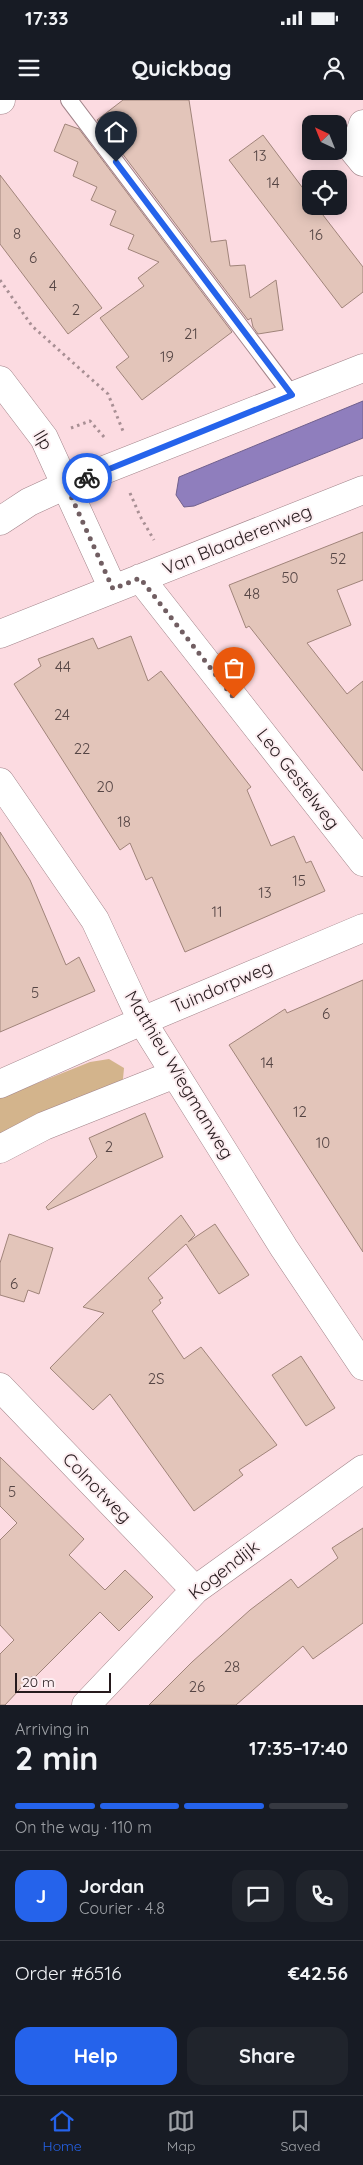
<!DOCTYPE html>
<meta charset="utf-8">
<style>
:root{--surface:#171b24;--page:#20242c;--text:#f1f3f6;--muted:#9ea1a6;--line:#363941;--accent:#2563eb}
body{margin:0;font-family:Quicksand,sans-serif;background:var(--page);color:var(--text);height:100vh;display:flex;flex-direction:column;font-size:19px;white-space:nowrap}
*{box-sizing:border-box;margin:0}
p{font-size:16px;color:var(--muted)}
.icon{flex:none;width:28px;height:28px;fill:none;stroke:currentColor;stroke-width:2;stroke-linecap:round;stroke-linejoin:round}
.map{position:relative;height:1605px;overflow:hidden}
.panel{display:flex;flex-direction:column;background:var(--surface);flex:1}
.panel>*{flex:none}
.needle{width:32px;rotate:317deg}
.buttons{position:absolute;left:302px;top:15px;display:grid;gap:10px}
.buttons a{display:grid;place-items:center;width:45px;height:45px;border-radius:10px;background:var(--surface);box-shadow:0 2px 12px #0003;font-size:25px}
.scale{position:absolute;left:15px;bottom:12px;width:96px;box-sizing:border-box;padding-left:5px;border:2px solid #261a1d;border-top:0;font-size:14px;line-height:18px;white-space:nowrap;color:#261a1d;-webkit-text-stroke:4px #fceef1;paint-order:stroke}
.pin{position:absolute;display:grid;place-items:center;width:42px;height:42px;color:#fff;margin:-51px -21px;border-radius:50% 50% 50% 0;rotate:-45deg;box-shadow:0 0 5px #0007}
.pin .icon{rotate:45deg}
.courier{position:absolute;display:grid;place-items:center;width:50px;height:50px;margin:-25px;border:4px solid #2563eb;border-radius:50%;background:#fff;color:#222;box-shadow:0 1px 6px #0007}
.headline em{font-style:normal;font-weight:700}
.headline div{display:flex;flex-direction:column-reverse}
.headline{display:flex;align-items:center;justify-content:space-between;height:85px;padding:0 15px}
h1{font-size:32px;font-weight:700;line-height:38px}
.bar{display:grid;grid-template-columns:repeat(4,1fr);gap:8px 5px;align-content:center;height:60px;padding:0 15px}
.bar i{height:6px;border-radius:4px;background:var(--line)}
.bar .on{background:var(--accent)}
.bar p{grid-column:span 4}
.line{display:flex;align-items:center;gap:12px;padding:0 15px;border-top:1px solid var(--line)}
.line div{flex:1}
.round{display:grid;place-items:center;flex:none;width:52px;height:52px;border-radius:15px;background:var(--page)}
.action{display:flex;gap:10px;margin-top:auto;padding:10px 15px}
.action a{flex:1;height:58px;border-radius:15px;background:var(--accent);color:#fff;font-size:20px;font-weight:700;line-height:58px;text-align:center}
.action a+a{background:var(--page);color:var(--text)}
.status{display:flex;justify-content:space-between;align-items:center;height:35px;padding:0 25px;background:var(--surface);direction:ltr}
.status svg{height:14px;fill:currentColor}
header{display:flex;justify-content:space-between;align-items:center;height:65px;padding:0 15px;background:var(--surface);font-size:22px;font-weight:700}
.menu{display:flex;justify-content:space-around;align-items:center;height:70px;border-top:1px solid var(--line);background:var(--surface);font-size:14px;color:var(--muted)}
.menu a{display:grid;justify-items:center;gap:2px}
.menu .on{color:var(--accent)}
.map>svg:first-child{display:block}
.green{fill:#d3b48c}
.water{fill:#8f7ebd;stroke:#70608d}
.building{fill:#e3c5ba;stroke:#a0847a}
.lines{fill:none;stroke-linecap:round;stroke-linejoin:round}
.service-casing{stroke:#a2848a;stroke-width:18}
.minor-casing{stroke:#a2848a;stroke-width:29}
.tertiary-casing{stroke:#a2848a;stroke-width:29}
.path{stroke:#a88f94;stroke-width:3;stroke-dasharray:2.5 4;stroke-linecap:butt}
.service{stroke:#fff;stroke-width:16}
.minor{stroke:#fff;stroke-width:28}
.tertiary{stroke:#fff;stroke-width:28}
.done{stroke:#715e62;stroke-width:5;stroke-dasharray:0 9}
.route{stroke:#2563eb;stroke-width:6}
.labels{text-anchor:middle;stroke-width:4;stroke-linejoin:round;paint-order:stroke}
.number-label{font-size:15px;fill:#554544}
.street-label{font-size:18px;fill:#261a1d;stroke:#fceef1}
</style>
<div class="status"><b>17:33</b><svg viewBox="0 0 49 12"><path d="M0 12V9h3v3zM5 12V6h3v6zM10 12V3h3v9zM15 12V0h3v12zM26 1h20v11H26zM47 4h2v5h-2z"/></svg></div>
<header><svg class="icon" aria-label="menu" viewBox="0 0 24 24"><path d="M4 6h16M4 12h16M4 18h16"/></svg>Quickbag<svg class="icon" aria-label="person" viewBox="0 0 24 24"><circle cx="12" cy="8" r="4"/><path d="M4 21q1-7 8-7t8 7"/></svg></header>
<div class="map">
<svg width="363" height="1605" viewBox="0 0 363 1605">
<rect width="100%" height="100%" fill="#fcdbe1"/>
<!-- green -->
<path class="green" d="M 109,959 L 124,968 L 123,979 L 113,987 L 0,1035 L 0,998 L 90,962 Z"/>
<!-- water -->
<path class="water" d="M 363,301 L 363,338 L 194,406 L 184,407 L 176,395 L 179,377 Z"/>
<!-- building -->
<path class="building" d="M 123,0 L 189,0 L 211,142 L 226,140 L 230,166 L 245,165 L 250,198 L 276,180 L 283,230 L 258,234 L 253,227 L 251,218 L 248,220 L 97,20 Z
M 65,24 L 79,29 L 232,232 L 142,300 L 116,267 L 129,257 L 100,218 L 144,186 L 138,178 L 159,162 L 128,149 L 134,135 L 110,125 L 116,111 L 91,100 L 97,87 L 73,76 L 78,62 L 54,51 Z
M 263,35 L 311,99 L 311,106 L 316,106 L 363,167 L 363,192 L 342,208 L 229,60 Z
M 0,75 L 102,208 L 68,234 L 0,144 Z
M 363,432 L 363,480 L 337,490 L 351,525 L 307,543 L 347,594 L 363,581 L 363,671 L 249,526 L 246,528 L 229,485 Z
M 131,536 L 148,581 L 161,571 L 251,687 L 247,690 L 271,746 L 294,736 L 306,763 L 311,761 L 325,791 L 185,852 L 152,777 L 146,780 L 130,743 L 120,750 L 14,584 L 41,566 L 38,559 L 93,538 L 98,549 Z
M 0,732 L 30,780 L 66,865 L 79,857 L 95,891 L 0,932 Z
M 363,880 L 363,1152 L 229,945 L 285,909 L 287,913 Z
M 145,1013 L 163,1057 L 48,1110 L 46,1107 L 97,1057 L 89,1038 Z
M 181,1115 L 195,1135 L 188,1142 L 215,1124 L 249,1175 L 219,1194 L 186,1144 L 148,1178 L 163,1198 L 159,1200 L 161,1203 L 152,1211 L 184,1259 L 201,1247 L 277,1345 L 239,1370 L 243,1375 L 194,1411 L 110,1294 L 93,1310 L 50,1268 L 104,1213 L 83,1207 Z
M 9,1134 L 53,1148 L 39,1194 L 28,1190 L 24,1202 L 0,1195 L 0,1163 Z
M 301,1256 L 335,1308 L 306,1326 L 272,1275 Z
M 0,1357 L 84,1439 L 69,1455 L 105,1490 L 125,1470 L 153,1497 L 119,1531 L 100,1512 L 34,1578 L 32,1576 L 5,1605 L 0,1605 L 0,1554 L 14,1540 L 0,1525 L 0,1440 L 17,1423 L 0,1406 Z
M 363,1428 L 363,1523 L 313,1559 L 303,1546 L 236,1605 L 149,1605 L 192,1562 L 250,1510 L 291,1479 L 298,1488 L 338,1458 L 332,1448 Z"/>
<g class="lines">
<defs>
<path id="service" d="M 69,0 L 292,295"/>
<path id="minor" d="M 0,0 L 1,0
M 363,24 L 354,51 L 363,62
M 0,280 L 44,338 L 113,489
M 140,478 L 363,762
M 0,534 L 363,390
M 0,682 L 95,820 L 142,921 L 284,1148 L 363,1266
M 0,984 L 142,921 L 363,828
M 0,1049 L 44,1026 L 175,974
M 0,1287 L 195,1490
M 86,1605 L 195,1490 L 363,1369"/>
<path id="tertiary" d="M 0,421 L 29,402 L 66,385 L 363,268"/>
</defs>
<!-- service casing -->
<use href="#service" class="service-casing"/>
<!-- minor casing -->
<use href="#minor" class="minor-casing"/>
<!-- tertiary casing -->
<use href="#tertiary" class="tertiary-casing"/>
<!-- path -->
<path class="path" d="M 0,180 L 32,226 L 108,294 L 123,331
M 71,328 L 90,321 L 104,337
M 130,393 L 140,416 L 154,440"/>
<!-- service -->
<use href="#service" class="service"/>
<!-- minor -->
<use href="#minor" class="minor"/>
<!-- tertiary -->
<use href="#tertiary" class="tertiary"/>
</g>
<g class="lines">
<!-- done -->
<path class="done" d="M 87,378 L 66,385 L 113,489 L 140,478 L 234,598"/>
<!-- route -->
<path class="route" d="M 87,378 L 292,295 L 116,62"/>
</g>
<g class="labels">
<!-- number labels -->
<g class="number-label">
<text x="260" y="61">13</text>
<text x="273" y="88">14</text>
<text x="17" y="139">8</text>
<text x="316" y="140">16</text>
<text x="33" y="163">6</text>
<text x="53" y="191">4</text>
<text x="76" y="215">2</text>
<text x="191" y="239">21</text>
<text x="167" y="262">19</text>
<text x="338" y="464">52</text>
<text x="290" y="483">50</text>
<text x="252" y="499">48</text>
<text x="63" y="572">44</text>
<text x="62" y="620">24</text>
<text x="82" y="654">22</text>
<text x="105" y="692">20</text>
<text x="124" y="727">18</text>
<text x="299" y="786">15</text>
<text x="265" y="798">13</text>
<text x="217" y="817">11</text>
<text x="35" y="898">5</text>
<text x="326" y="919">6</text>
<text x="267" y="968">14</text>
<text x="300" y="1017">12</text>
<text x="323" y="1048">10</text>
<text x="109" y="1052">2</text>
<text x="14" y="1189">6</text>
<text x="156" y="1284">2S</text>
<text x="12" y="1397">5</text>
<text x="232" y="1572">28</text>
<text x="197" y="1592">26</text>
</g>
<!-- street labels -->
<g class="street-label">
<text transform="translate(43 340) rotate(59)" y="6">Ilp</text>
<text transform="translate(237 440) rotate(-22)" y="6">Van Blaaderenweg</text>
<text transform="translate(298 679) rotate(52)" y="6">Leo Gestelweg</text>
<text transform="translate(222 887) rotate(-23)" y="6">Tuindorpweg</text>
<text transform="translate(179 975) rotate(59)" y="6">Matthieu Wiegmanweg</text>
<text transform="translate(97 1388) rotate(46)" y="6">Colnotweg</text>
<text transform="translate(224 1470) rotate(-38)" y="6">Kogendijk</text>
</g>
</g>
</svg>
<div class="buttons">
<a><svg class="needle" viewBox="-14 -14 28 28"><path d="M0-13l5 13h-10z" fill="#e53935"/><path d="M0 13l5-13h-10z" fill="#9ea1a6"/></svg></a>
<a><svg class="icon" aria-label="locate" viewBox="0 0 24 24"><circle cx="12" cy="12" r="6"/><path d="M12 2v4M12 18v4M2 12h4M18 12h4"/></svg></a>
</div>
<div class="scale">20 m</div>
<div class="pin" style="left:234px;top:598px;background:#ea580c"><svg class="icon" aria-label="bag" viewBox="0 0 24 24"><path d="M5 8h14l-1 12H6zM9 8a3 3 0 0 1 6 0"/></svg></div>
<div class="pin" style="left:116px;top:62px;background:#1f2937"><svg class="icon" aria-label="home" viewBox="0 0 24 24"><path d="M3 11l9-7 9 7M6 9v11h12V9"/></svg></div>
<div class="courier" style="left:87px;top:378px"><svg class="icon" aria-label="bike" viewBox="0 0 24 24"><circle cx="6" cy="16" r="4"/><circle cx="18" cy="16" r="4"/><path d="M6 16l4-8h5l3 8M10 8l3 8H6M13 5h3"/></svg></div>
</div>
<section class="panel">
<div class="headline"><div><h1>2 min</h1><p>Arriving in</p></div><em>17:35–17:40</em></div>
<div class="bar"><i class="on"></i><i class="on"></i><i class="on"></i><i></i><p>On the way · 110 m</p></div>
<div class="line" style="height:90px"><b class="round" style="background:var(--accent);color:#fff">J</b><div><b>Jordan</b><p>Courier · 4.8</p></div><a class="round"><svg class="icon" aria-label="chat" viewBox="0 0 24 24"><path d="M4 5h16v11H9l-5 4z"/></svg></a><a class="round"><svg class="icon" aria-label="phone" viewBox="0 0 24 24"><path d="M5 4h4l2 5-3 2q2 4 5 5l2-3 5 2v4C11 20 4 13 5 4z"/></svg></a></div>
<div class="line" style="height:65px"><div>Order #6516</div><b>€42.56</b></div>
<div class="action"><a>Help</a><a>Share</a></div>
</section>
<nav class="menu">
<a class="on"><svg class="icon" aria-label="home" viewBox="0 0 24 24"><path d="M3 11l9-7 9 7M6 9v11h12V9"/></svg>Home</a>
<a><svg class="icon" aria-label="map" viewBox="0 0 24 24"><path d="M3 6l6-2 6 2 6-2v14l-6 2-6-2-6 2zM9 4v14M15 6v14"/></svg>Map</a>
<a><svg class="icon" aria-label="saved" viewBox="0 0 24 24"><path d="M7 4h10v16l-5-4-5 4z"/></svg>Saved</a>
</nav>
